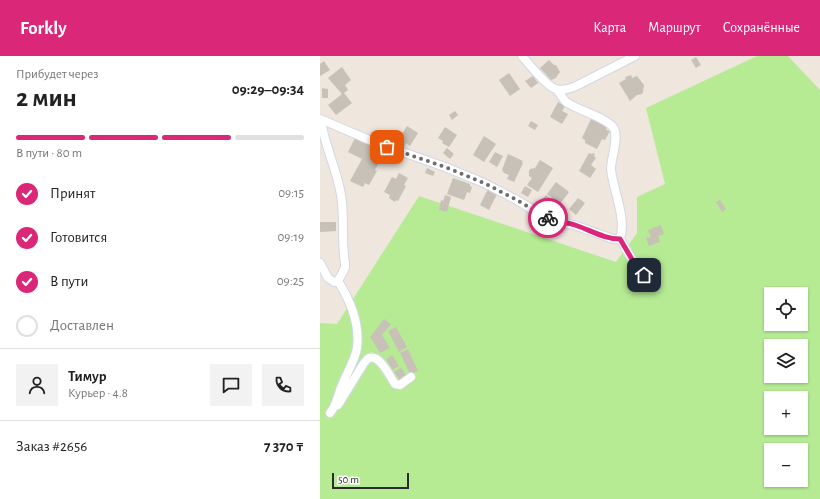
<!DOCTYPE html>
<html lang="ru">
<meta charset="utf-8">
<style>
:root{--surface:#fff;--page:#f2f2f2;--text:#222;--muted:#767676;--line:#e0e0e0;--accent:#db2777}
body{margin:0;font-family:"Alegreya Sans",sans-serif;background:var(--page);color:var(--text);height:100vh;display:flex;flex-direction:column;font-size:15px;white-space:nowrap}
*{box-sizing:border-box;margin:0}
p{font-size:13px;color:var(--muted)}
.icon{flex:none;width:22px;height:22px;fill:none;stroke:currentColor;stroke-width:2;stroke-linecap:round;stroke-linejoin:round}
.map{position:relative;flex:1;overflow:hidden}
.sheet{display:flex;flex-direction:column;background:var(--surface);width:320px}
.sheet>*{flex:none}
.controls{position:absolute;left:444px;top:231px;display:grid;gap:8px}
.controls a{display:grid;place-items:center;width:44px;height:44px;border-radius:0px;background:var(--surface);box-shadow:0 1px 3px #0004;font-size:20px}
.scale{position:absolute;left:12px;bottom:10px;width:77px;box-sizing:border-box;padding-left:4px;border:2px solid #2c2c2c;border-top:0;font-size:11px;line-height:14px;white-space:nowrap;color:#2c2c2c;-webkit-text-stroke:3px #fff;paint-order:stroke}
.pin{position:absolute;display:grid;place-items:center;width:34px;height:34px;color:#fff;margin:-17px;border-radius:8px;box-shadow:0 2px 6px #0006}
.courier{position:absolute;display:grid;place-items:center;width:40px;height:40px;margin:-20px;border:3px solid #db2777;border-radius:50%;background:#fff;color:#222;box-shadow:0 1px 5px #0007}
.headline em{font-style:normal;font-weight:600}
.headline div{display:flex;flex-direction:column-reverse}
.headline{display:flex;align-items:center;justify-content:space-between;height:68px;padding:0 16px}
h1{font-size:26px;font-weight:600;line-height:30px}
.bar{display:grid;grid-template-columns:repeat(4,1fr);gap:6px 4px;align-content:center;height:48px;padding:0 16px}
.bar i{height:5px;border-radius:3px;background:var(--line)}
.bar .on{background:var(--accent)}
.bar p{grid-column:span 4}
.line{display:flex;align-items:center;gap:10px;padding:0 16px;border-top:1px solid var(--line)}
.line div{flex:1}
.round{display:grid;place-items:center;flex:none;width:42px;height:42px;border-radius:0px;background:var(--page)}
ol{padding:0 16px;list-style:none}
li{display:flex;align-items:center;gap:12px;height:44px}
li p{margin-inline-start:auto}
li .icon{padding:4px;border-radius:50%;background:var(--accent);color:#fff;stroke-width:4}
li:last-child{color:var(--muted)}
li i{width:22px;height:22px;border:2px solid var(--line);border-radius:50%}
header{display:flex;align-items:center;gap:24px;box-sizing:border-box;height:56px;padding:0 20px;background:var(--accent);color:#fff}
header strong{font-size:19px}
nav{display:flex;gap:22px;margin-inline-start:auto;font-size:14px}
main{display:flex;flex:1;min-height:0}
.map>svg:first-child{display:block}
.green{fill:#b6eb94;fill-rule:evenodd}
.building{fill:#c7c1b8}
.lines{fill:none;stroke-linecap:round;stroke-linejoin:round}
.street-casing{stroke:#d2d7e6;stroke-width:10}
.street{stroke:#fff;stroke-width:8}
.done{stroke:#706d6a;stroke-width:4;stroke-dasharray:0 7.2}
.route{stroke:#db2777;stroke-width:5}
</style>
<header>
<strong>Forkly</strong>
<nav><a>Карта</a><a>Маршрут</a><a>Сохранённые</a></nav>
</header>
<main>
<section class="sheet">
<div class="headline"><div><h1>2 мин</h1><p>Прибудет через</p></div><em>09:29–09:34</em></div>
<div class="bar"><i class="on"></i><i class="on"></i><i class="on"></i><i></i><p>В пути · 80 m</p></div>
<ol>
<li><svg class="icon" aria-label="check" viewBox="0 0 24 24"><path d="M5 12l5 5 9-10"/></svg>Принят<p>09:15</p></li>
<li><svg class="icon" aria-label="check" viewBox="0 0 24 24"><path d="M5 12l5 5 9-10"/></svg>Готовится<p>09:19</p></li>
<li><svg class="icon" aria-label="check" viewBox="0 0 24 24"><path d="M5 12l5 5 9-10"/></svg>В пути<p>09:25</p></li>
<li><i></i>Доставлен</li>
</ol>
<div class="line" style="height:72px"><a class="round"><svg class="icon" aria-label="person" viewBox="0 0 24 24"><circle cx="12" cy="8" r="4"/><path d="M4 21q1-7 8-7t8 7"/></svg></a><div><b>Тимур</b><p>Курьер · 4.8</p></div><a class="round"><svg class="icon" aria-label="chat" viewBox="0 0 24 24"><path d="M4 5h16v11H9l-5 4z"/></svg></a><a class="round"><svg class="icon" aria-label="phone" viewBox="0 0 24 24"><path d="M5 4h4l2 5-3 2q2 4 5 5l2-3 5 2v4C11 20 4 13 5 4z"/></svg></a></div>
<div class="line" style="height:52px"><div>Заказ #2656</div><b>7 370 ₸</b></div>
</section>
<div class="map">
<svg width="500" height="443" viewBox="0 0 500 443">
<rect width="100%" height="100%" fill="#efe6dd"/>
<!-- green -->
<path class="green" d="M 437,0 L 468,0 L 500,34 L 500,443 L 0,443 L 0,267 L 17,268 L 99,140 L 296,206 L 317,177 L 317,141 L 345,128 L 326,52 ZM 451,238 L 481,238 L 481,268 L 451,268 ZM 451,290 L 481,290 L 481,320 L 451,320 ZM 451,342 L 481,342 L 481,372 L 451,372 ZM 451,394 L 481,394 L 481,424 L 451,424 Z"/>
<!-- building -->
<path class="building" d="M 376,1 L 381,9 L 376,12 L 371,4 Z
M 229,4 L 234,9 L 236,9 L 240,16 L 237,20 L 236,22 L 231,24 L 220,12 Z
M 4,5 L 10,14 L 0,20 L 0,8 Z
M 22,11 L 31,24 L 25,29 L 28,34 L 24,37 L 32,47 L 16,59 L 8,49 L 22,38 L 8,22 Z
M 189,17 L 200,33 L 190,40 L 179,24 Z
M 311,19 L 312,22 L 317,20 L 324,29 L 323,36 L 322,38 L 317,39 L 310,45 L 299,27 L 306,23 L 305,21 Z
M 213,20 L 218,27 L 211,32 L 205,25 Z
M 2,32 L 8,33 L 8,42 L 2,42 Z
M 238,46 L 245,50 L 242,55 L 248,58 L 242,68 L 230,61 Z
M 135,55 L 138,59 L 132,64 L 129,59 Z
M 271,63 L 287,71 L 286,74 L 290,75 L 285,84 L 282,83 L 277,93 L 265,87 L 265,84 L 262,82 Z
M 211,65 L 218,69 L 215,74 L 208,70 Z
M 87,70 L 98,77 L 90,90 L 86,87 L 84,91 L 82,89 L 81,90 L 76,87 Z
M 125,71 L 137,79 L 129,91 L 122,87 L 123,85 L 118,82 Z
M 36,80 L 70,97 L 64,108 L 60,105 L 55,114 L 57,115 L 49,129 L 45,127 L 43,131 L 30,125 L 42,103 L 28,96 Z
M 164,80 L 176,88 L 164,106 L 153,99 Z
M 127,92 L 134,98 L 130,103 L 123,97 Z
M 175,96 L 183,100 L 177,111 L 169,106 Z
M 269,97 L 272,98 L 273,97 L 275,98 L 274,100 L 276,102 L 271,109 L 276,113 L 270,122 L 259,115 Z
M 188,98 L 203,105 L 202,107 L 203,107 L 194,126 L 187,123 L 189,119 L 184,117 L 182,114 Z
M 220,104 L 233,112 L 218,136 L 207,129 L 212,122 L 209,120 L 209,115 L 210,113 L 215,112 Z
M 107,112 L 115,116 L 113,120 L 105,117 Z
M 79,117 L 88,122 L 84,129 L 86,130 L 78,145 L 76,144 L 75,146 L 69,142 L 70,139 L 64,136 L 72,121 L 76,123 Z
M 133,122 L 150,128 L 150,130 L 152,131 L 150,137 L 147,136 L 144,144 L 127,138 Z
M 236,126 L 249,136 L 240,148 L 227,138 Z
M 205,130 L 212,134 L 208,141 L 201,137 Z
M 168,133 L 177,138 L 169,154 L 160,149 Z
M 125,139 L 131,141 L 127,156 L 119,154 L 121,144 L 123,145 Z
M 226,139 L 231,143 L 225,150 L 220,146 Z
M 258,142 L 265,147 L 256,159 L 249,153 Z
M 400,144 L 406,153 L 402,156 L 396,146 Z
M 0,166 L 16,166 L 16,175 L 0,176 Z
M 341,169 L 344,178 L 338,180 L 340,186 L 329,190 L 326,182 L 331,181 L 328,174 Z
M 64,263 L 71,268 L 62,279 L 70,292 L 60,297 L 50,281 Z
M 76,271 L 87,291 L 79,296 L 68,275 Z
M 88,293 L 98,315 L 90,318 L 80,297 Z
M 72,299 L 79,310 L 73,314 L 66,303 Z
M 81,312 L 87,321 L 81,325 L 74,316 Z"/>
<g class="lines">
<defs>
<path id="street" d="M 202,0 C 209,8 227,31 236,33 C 243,35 252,32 258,29 L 315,0
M 0,63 L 54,86 L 125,111 L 164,127 L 195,143 L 218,157 L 234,165 L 254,169 L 293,183 L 300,183 C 307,162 293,135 291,113 C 291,101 300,80 293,71 C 283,60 259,55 246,46 C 243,43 240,37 237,34
M 300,183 L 313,205 L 324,219
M 0,207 L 8,222 L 14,226 L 18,225 L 25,212 L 25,207 C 21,185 25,161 21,139 C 17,113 4,89 1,64
M 18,349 L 44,307 C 46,305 47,303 49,302 C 60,298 70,321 75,328 L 80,329 L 91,321
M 10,357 C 17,349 18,338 22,329 C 27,317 35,304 37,292 C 40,269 30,244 18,225"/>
</defs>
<!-- street casing -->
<use href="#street" class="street-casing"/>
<!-- street -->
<use href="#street" class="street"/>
</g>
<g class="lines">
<!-- done -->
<path class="done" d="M 67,91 L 125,111 L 164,127 L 195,143 L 228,162"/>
<!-- route -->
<path class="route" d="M 228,162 C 236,166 246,166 255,169 C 270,174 284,183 300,183 L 313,205 L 324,219"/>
</g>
</svg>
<div class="controls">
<a><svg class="icon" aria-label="locate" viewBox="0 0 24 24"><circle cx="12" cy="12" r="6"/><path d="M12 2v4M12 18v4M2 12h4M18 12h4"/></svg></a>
<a><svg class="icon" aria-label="layers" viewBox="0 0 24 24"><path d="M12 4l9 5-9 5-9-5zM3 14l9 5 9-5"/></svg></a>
<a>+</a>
<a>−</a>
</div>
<div class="scale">50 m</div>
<div class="pin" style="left:67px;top:91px;background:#ea580c"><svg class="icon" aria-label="bag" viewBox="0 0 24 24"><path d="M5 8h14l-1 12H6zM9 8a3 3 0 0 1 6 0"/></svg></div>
<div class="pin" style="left:324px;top:219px;background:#1f2937"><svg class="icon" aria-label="home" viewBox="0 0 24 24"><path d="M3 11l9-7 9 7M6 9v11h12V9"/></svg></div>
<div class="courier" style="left:228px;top:162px"><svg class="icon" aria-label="bike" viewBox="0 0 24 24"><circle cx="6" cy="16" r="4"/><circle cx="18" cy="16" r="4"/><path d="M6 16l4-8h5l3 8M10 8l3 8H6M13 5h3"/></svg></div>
</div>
</main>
